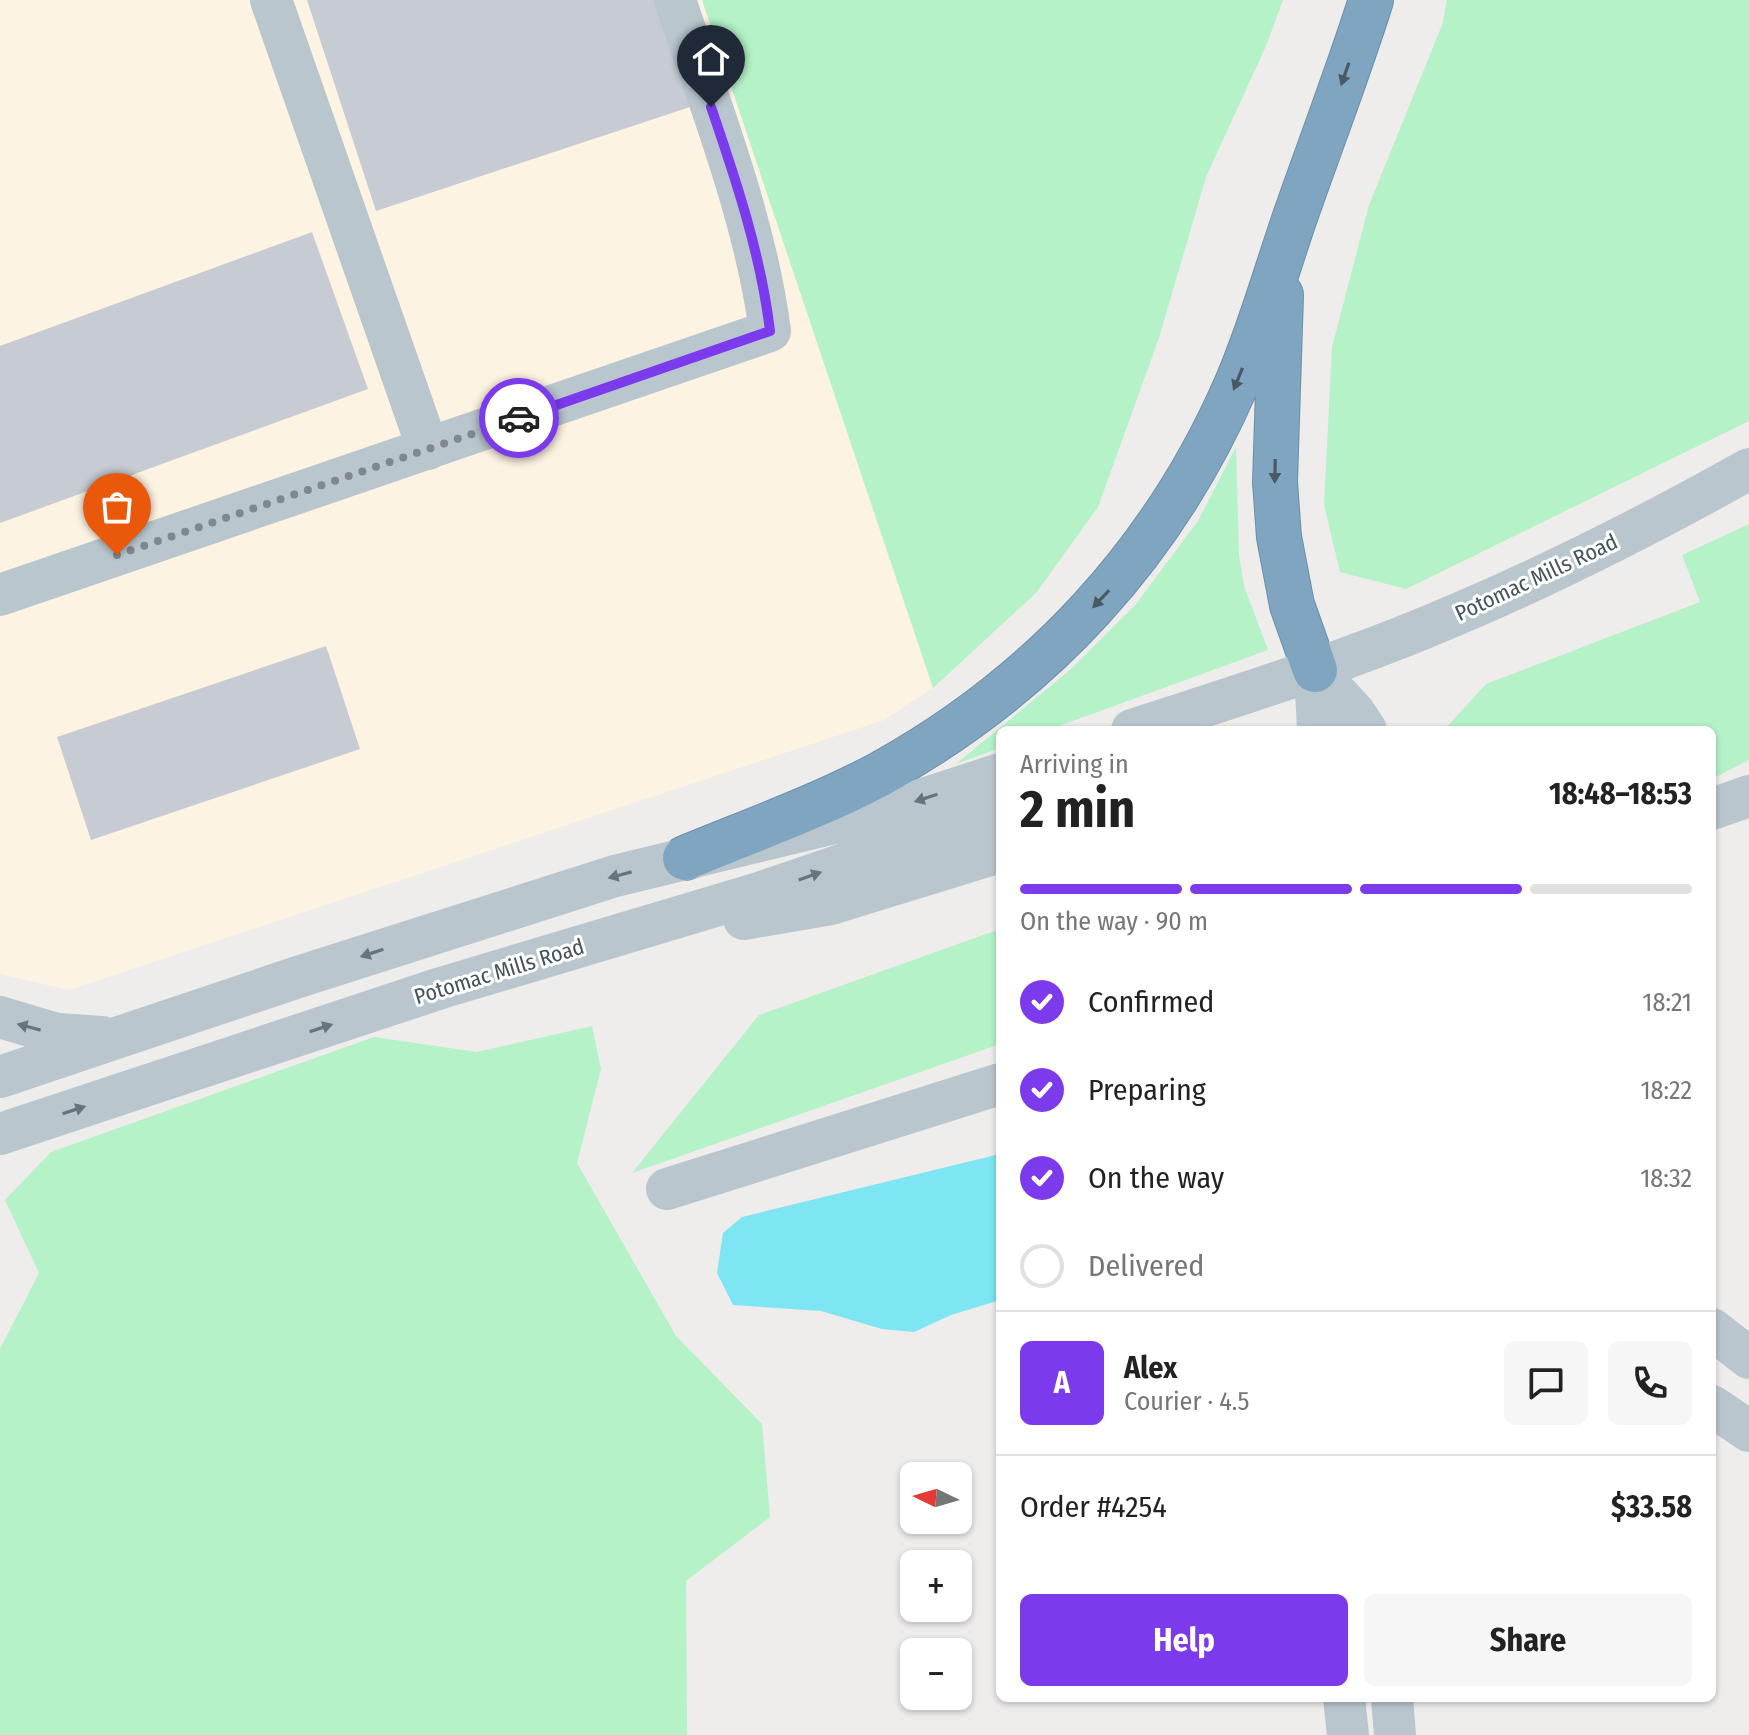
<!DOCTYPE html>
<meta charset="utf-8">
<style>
:root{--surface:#fff;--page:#f6f6f6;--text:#222;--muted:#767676;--line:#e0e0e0;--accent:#7c3aed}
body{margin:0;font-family:"Fira Sans Condensed",sans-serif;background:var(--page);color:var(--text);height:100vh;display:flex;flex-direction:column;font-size:30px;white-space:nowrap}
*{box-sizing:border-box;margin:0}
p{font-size:26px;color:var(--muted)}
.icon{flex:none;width:44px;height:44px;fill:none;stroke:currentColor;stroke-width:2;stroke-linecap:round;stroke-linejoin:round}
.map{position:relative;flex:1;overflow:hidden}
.details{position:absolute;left:996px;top:726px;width:720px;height:976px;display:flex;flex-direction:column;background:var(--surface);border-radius:12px;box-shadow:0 2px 6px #0004}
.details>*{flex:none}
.needle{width:52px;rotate:275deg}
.buttons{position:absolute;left:900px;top:1462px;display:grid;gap:16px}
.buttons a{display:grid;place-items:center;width:72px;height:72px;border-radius:12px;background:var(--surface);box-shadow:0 2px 6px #0004;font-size:40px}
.pin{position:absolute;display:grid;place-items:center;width:68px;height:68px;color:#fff;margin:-82px -34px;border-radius:50% 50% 50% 0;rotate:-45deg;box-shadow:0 0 8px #0007}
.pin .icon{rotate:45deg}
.courier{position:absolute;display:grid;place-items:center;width:80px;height:80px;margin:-40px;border:6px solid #7c3aed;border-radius:50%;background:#fff;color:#222;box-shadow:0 2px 10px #0007}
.headline em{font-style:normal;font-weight:700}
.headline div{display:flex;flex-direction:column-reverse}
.headline{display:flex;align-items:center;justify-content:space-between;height:136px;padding:0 24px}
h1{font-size:52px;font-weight:700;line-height:60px}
.bar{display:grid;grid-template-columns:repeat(4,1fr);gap:12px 8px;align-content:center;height:96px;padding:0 24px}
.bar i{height:10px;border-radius:6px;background:var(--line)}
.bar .on{background:var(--accent)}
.bar p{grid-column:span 4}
.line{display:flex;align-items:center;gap:20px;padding:0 24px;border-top:2px solid var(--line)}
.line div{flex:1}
.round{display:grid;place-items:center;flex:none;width:84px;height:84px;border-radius:12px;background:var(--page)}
ol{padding:0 24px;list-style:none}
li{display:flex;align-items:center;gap:24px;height:88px}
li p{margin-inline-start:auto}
li .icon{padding:8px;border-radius:50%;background:var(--accent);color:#fff;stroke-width:4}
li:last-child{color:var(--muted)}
li i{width:44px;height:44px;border:4px solid var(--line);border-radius:50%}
.button{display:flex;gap:16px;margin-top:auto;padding:16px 24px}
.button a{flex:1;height:92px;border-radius:12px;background:var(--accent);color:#fff;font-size:32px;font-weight:700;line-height:92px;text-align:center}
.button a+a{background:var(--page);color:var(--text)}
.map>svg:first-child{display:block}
.commercial{fill:#fdf3e2}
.green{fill:#b5f2c7}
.water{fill:#7ee5f2}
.building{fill:#c7cbd3}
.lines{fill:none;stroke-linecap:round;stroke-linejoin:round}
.highway-casing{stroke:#6a90ab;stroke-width:46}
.minor{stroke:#b9c6cd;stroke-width:42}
.highway{stroke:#7fa5c0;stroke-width:44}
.oneway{fill:#495a65}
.oneway2{fill:#66757d}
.done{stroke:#7f888e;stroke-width:8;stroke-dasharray:0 14.4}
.route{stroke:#7c3aed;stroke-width:10}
.labels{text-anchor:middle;stroke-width:6;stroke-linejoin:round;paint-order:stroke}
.street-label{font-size:22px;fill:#43525b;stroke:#fff}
</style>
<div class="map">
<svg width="1749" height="1735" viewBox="0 0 1749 1735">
<rect width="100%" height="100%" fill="#efecec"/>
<!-- commercial -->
<path class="commercial" d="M 0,0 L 702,0 L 933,688 L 884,720 L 69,990 L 0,974 Z"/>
<!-- green -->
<path class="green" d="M 702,0 L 1283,0 L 1266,46 L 1206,177 L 1159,338 L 1098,507 L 1036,593 L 933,688 Z
M 1447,0 L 1749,0 L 1749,421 L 1406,589 L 1340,572 L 1324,505 L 1332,347 L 1369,205 L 1442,25 Z
M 1236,447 L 1239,555 L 1244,586 L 1268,650 L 1048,730 L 1000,730 L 1000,748 L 956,764 L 1071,669 L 1136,604 L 1198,521 Z
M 1749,524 L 1749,760 L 1712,779 L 1712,730 L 1444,730 L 1486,684 L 1700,602 L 1682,555 Z
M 1000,929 L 1000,1044 L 632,1173 L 759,1015 Z
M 592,1026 L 601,1069 L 577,1163 L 676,1336 L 762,1424 L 770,1517 L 686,1581 L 687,1735 L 0,1735 L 0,1349 L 39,1273 L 5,1200 L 51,1152 L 374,1037 L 477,1052 Z"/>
<!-- water -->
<path class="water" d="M 1000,1154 L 1000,1300 L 951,1315 L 914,1332 L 882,1329 L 821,1311 L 733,1305 L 717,1273 L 723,1233 L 742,1217 Z"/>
<!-- building -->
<path class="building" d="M 307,0 L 655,0 L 690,107 L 376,211 Z
M 312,232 L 368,389 L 0,523 L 0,346 Z
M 326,646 L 360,749 L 91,840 L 57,737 Z"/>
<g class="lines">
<defs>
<path id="highway" d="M 1281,295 L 1275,482 L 1279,537 L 1292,605 L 1315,670
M 685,858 C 750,831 818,807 880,774 C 1041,685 1164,552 1237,383 C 1260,330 1276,272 1295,217 C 1320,145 1348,73 1371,0"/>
</defs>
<!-- highway casing -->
<use href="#highway" class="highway-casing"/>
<!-- minor -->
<path class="minor" d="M 271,0 L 428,449
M 0,595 L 770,331 C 755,218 711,108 675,0
M 1315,670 L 1354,712 L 1366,730
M 1315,670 L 1318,730
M 1132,730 C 1221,701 1310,673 1397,639 C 1519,591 1635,533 1749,469
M 1712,809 L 1749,796
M 744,919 L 831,904 L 1000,852
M 0,1017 L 57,1034 L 102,1037
M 0,1077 L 298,977 L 615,876 L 896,808 L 1000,774
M 0,1134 L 441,988 L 762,892 L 1000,811
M 667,1189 L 1000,1084
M 1712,1329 L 1749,1358
M 1712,1406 L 1749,1431
M 1344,1698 L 1348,1735
M 1392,1698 L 1395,1735"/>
<!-- highway -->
<use href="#highway" class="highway"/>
</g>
<!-- one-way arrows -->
<defs><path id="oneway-solid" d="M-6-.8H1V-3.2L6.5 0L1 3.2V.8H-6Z" transform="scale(2)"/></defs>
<g class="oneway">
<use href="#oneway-solid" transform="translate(1345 74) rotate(109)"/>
<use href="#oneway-solid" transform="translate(1238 379) rotate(112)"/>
<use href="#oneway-solid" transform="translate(1275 471) rotate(91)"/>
<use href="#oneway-solid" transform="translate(1101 599) rotate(133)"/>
</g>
<g class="oneway2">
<use href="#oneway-solid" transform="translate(926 798) rotate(162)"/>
<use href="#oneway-solid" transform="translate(620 875) rotate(165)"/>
<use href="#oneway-solid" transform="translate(810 876) rotate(-19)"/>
<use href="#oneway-solid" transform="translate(372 953) rotate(162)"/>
<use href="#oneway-solid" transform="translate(29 1027) rotate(-165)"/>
<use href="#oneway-solid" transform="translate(321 1028) rotate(-18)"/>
<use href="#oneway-solid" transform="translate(74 1110) rotate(-18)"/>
</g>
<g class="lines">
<!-- done -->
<path class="done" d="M 117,555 L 519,418"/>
<!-- route -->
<path class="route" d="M 519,418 L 770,331 C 761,255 736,180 711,107"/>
</g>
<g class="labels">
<!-- street labels -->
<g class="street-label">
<text transform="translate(1536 577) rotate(-25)" y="8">Potomac Mills Road</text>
<text transform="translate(499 971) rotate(-17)" y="8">Potomac Mills Road</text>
</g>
</g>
</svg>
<div class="buttons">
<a><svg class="needle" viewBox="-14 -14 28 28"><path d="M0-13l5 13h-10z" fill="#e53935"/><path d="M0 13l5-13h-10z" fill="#767676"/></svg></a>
<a>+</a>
<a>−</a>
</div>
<div class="pin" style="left:117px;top:555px;background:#ea580c"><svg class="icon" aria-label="bag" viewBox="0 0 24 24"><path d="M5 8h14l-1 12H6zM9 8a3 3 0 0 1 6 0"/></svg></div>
<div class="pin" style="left:711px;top:107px;background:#1f2937"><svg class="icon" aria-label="home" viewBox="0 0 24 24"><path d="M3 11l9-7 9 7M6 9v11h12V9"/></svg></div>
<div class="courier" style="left:519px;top:418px"><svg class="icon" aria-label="car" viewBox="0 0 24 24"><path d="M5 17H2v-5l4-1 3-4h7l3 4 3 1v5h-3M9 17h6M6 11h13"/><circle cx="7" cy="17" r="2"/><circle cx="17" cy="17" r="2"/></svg></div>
<section class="details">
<div class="headline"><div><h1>2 min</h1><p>Arriving in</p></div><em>18:48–18:53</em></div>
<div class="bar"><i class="on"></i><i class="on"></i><i class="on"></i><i></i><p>On the way · 90 m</p></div>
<ol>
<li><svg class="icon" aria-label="check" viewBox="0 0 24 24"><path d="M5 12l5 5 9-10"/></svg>Confirmed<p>18:21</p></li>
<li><svg class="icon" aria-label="check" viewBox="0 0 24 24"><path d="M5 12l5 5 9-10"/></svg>Preparing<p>18:22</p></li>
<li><svg class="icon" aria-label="check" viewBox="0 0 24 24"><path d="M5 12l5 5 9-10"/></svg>On the way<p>18:32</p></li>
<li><i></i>Delivered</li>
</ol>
<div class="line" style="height:144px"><b class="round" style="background:var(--accent);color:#fff">A</b><div><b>Alex</b><p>Courier · 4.5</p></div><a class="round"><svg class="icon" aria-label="chat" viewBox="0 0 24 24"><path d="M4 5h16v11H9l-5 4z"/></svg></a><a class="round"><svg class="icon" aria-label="phone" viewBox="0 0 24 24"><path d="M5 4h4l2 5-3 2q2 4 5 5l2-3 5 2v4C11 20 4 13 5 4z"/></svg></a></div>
<div class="line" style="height:104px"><div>Order #4254</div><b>$33.58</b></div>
<div class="button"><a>Help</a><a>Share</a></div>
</section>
</div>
